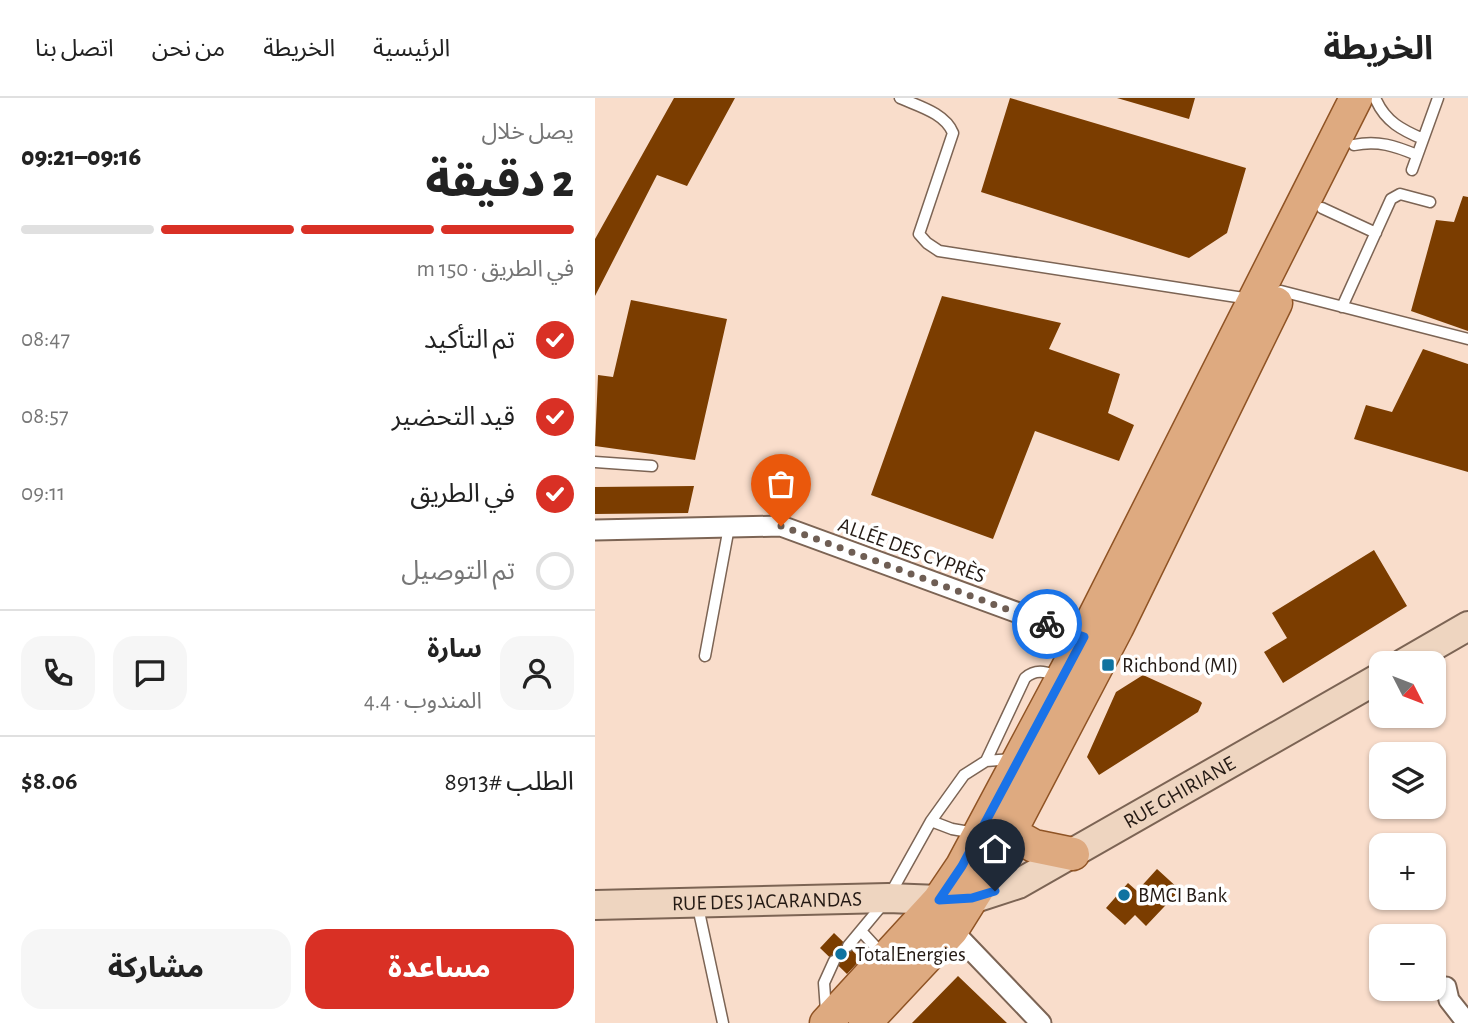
<!DOCTYPE html>
<html lang="ar">
<meta charset="utf-8">
<style>
:root{--surface:#fff;--page:#f6f6f6;--text:#222;--muted:#767676;--line:#e0e0e0;--accent:#d93025}
body{margin:0;font-family:"Alegreya Sans","Noto Sans Arabic",sans-serif;background:var(--page);color:var(--text);direction:rtl;height:100vh;display:flex;flex-direction:column;font-size:26px;white-space:nowrap}
*{box-sizing:border-box;margin:0}
p{font-size:23px;color:var(--muted)}
.icon{flex:none;width:38px;height:38px;fill:none;stroke:currentColor;stroke-width:2;stroke-linecap:round;stroke-linejoin:round}
.map{position:relative;flex:1;overflow:hidden;direction:ltr}
.drawer{display:flex;flex-direction:column;background:var(--surface);width:595px}
.drawer>*{flex:none}
.needle{width:46px;rotate:132deg}
.buttons{position:absolute;left:774px;top:553px;display:grid;gap:14px}
.buttons a{display:grid;place-items:center;width:77px;height:77px;border-radius:14px;background:var(--surface);box-shadow:0 2px 5px #0004;font-size:35px}
.pin{position:absolute;display:grid;place-items:center;width:60px;height:60px;color:#fff;margin:-72px -30px;border-radius:50% 50% 50% 0;rotate:-45deg;box-shadow:0 0 7px #0007}
.pin .icon{rotate:45deg}
.courier{position:absolute;display:grid;place-items:center;width:70px;height:70px;margin:-35px;border:5px solid #1a73e8;border-radius:50%;background:#fff;color:#222;box-shadow:0 2px 9px #0007}
.overview em{font-style:normal;font-weight:800}
.overview div{display:flex;flex-direction:column-reverse}
.overview{display:flex;align-items:center;justify-content:space-between;height:119px;padding:0 21px}
h1{font-size:46px;font-weight:800;line-height:52px}
.bar{display:grid;grid-template-columns:repeat(4,1fr);gap:10px 7px;align-content:center;height:84px;padding:0 21px}
.bar i{height:9px;border-radius:5px;background:var(--line)}
.bar .active{background:var(--accent)}
.bar p{grid-column:span 4}
.line{display:flex;align-items:center;gap:18px;padding:0 21px;border-top:2px solid var(--line)}
.line div{flex:1}
.round{display:grid;place-items:center;flex:none;width:74px;height:74px;border-radius:21px;background:var(--page)}
ol{padding:0 21px;list-style:none}
li{display:flex;align-items:center;gap:21px;height:77px}
li p{margin-inline-start:auto}
li .icon{padding:7px;border-radius:50%;background:var(--accent);color:#fff;stroke-width:4}
li:last-child{color:var(--muted)}
li i{width:38px;height:38px;border:4px solid var(--line);border-radius:50%}
.primary-button{display:flex;gap:14px;margin-top:auto;padding:14px 21px}
.primary-button a{flex:1;height:80px;border-radius:21px;background:var(--accent);color:#fff;font-size:28px;font-weight:800;line-height:80px;text-align:center}
.primary-button a+a{background:var(--page);color:var(--text)}
header{display:flex;align-items:center;gap:42px;box-sizing:border-box;height:98px;padding:0 35px;background:var(--surface);border-bottom:2px solid var(--line)}
header strong{font-size:33px}
nav{display:flex;gap:38px;margin-inline-start:auto;font-size:24px}
main{display:flex;flex:1;min-height:0}
.map>svg:first-child{display:block}
.building{fill:#7b3d00}
.lines{fill:none;stroke-linecap:round;stroke-linejoin:round}
.lane-casing{stroke:#7c6454;stroke-width:13}
.street-casing{stroke:#7c6454;stroke-width:23}
.secondary-casing{stroke:#7c6454;stroke-width:32}
.primary-casing{stroke:#8f5324;stroke-width:35}
.lane{stroke:#fff;stroke-width:10}
.street{stroke:#fff;stroke-width:19}
.secondary{stroke:#eed5c0;stroke-width:28}
.primary{stroke:#deaa80;stroke-width:32}
.done{stroke:#6f5e54;stroke-width:7;stroke-dasharray:0 12.6}
.route{stroke:#1a73e8;stroke-width:9}
.poi-dot{fill:#1073a0;stroke:#fff;stroke-width:2.5}
.labels{text-anchor:middle;stroke-width:7;stroke-linejoin:round;paint-order:stroke}
.street-label{font-size:21px;fill:#241a14;stroke:#fff}
.poi-label{font-size:21px;fill:#241a14;stroke:#fff;text-anchor:start}
</style>
<header>
<strong>الخريطة</strong>
<nav><a>الرئيسية</a><a>الخريطة</a><a>من نحن</a><a>اتصل بنا</a></nav>
</header>
<main>
<div class="map">
<svg width="873" height="925" viewBox="0 0 873 925">
<rect width="100%" height="100%" fill="#f9ddcb"/>
<!-- building -->
<path class="building" d="M 79,0 L 140,0 L 92,88 L 62,77 L 0,198 L 0,141 Z
M 415,0 L 651,70 L 632,135 L 594,160 L 386,94 Z
M 522,0 L 600,0 L 594,21 Z
M 868,98 L 873,99 L 873,233 L 816,213 L 841,122 L 859,124 Z
M 347,198 L 466,225 L 454,251 L 525,276 L 513,315 L 539,327 L 524,363 L 440,333 L 398,441 L 276,397 Z
M 36,202 L 132,221 L 100,362 L 0,348 L 3,277 L 18,279 Z
M 828,251 L 873,266 L 873,374 L 759,341 L 771,307 L 797,314 Z
M 99,388 L 93,415 L 0,416 L 0,389 Z
M 779,452 L 812,508 L 688,585 L 669,554 L 692,540 L 677,515 Z
M 548,577 L 605,603 L 607,605 L 603,614 L 504,677 L 492,659 L 521,594 Z
M 562,771 L 585,792 L 551,828 L 540,817 L 530,827 L 511,810 L 533,785 L 542,793 Z
M 239,835 L 266,861 L 252,876 L 225,850 Z
M 363,878 L 412,925 L 317,925 Z"/>
<g class="lines">
<defs>
<path id="lane" d="M 305,0 C 323,8 350,15 358,35 L 324,136 L 332,145 L 344,153 L 655,201
M 781,2 C 791,24 807,32 828,41
M 759,47 C 783,42 800,48 822,57
M 817,72 L 843,0
M 727,110 L 781,135
M 686,193 L 873,241
M 747,209 L 796,101 L 805,96 L 835,104
M 0,364 L 57,368
M 110,558 L 134,429
M 391,663 L 430,580 C 441,570 451,574 464,578
M 336,723 L 357,731 L 380,735
M 103,809 L 128,925
M 266,833 L 288,857
M 253,848 L 293,800 L 336,723 L 369,677 L 391,663 L 417,661
M 231,913 L 229,885 L 239,863"/>
<path id="street" d="M 0,432 L 186,428 L 489,539
M 353,823 L 357,832 L 446,925
M 851,889 L 854,902 L 872,925"/>
<g id="secondary">
<path d="M 809,565 L 873,528"/>
<path id="s1" d="M 0,807 L 293,800 L 344,802 L 377,801 L 423,786 L 786,579"/>
</g>
<path id="primary" d="M 416,735 L 439,748 L 478,756
M 231,925 L 344,802 L 367,768 L 489,539 L 761,0
M 270,925 L 357,832 L 399,765 L 522,530 L 681,205"/>
</defs>
<!-- lane casing -->
<use href="#lane" class="lane-casing"/>
<!-- street casing -->
<use href="#street" class="street-casing"/>
<!-- secondary casing -->
<use href="#secondary" class="secondary-casing"/>
<!-- primary casing -->
<use href="#primary" class="primary-casing"/>
<!-- lane -->
<use href="#lane" class="lane"/>
<!-- street -->
<use href="#street" class="street"/>
<!-- secondary -->
<use href="#secondary" class="secondary"/>
<!-- primary -->
<use href="#primary" class="primary"/>
</g>
<g class="lines">
<!-- done -->
<path class="done" d="M 186,428 L 452,526"/>
<!-- route -->
<path class="route" d="M 400,793 L 377,800 L 344,802 L 367,768 L 489,539 L 452,526"/>
</g>
<!-- markers -->
<g class="poi-dot">
<rect x="506" y="560" width="14" height="14" rx="3.5"/>
<circle cx="529" cy="797" r="7"/>
<circle cx="246" cy="856" r="7"/>
</g>
<g class="labels">
<!-- street labels -->
<g class="street-label">
<text transform="translate(317 452) rotate(20)" y="7">ALLÉE DES CYPRÈS</text>
<text dy="7" stroke="none"><textPath href="#s1" startOffset="611">RUE GHIRIANE</textPath></text>
<text dy="7" stroke="none"><textPath href="#s1" startOffset="172">RUE DES JACARANDAS</textPath></text>
</g>
<!-- poi labels -->
<g class="poi-label">
<text x="527" y="574">Richbond (MI)</text>
<text x="543" y="804">BMCI Bank</text>
<text x="260" y="863">TotalEnergies</text>
</g>
</g>
</svg>
<div class="buttons">
<a><svg class="needle" viewBox="-14 -14 28 28"><path d="M0-13l5 13h-10z" fill="#e53935"/><path d="M0 13l5-13h-10z" fill="#767676"/></svg></a>
<a><svg class="icon" aria-label="layers" viewBox="0 0 24 24"><path d="M12 4l9 5-9 5-9-5zM3 14l9 5 9-5"/></svg></a>
<a>+</a>
<a>−</a>
</div>
<div class="pin" style="left:186px;top:428px;background:#ea580c"><svg class="icon" aria-label="bag" viewBox="0 0 24 24"><path d="M5 8h14l-1 12H6zM9 8a3 3 0 0 1 6 0"/></svg></div>
<div class="pin" style="left:400px;top:793px;background:#1f2937"><svg class="icon" aria-label="home" viewBox="0 0 24 24"><path d="M3 11l9-7 9 7M6 9v11h12V9"/></svg></div>
<div class="courier" style="left:452px;top:526px"><svg class="icon" aria-label="bike" viewBox="0 0 24 24"><circle cx="6" cy="16" r="4"/><circle cx="18" cy="16" r="4"/><path d="M6 16l4-8h5l3 8M10 8l3 8H6M13 5h3"/></svg></div>
</div>
<section class="drawer">
<div class="overview"><div><h1>2 دقيقة</h1><p>يصل خلال</p></div><em>09:16–09:21</em></div>
<div class="bar"><i class="active"></i><i class="active"></i><i class="active"></i><i></i><p>في الطريق · 150 m</p></div>
<ol>
<li><svg class="icon" aria-label="check" viewBox="0 0 24 24"><path d="M5 12l5 5 9-10"/></svg>تم التأكيد<p>08:47</p></li>
<li><svg class="icon" aria-label="check" viewBox="0 0 24 24"><path d="M5 12l5 5 9-10"/></svg>قيد التحضير<p>08:57</p></li>
<li><svg class="icon" aria-label="check" viewBox="0 0 24 24"><path d="M5 12l5 5 9-10"/></svg>في الطريق<p>09:11</p></li>
<li><i></i>تم التوصيل</li>
</ol>
<div class="line" style="height:126px"><a class="round"><svg class="icon" aria-label="person" viewBox="0 0 24 24"><circle cx="12" cy="8" r="4"/><path d="M4 21q1-7 8-7t8 7"/></svg></a><div><b>سارة</b><p>المندوب · 4.4</p></div><a class="round"><svg class="icon" aria-label="chat" viewBox="0 0 24 24"><path d="M4 5h16v11H9l-5 4z"/></svg></a><a class="round"><svg class="icon" aria-label="phone" viewBox="0 0 24 24"><path d="M5 4h4l2 5-3 2q2 4 5 5l2-3 5 2v4C11 20 4 13 5 4z"/></svg></a></div>
<div class="line" style="height:91px"><div>الطلب #8913</div><b>$8.06</b></div>
<div class="primary-button"><a>مساعدة</a><a>مشاركة</a></div>
</section>
</main>
